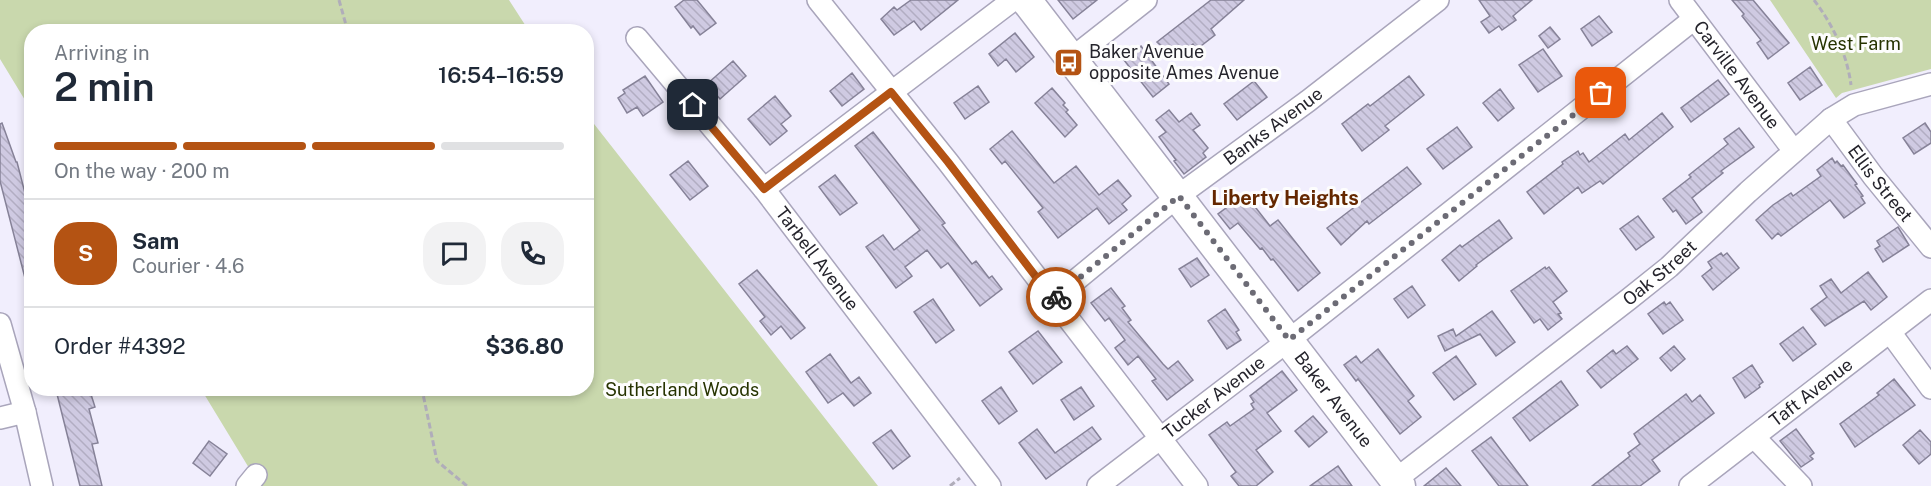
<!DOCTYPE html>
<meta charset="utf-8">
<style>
:root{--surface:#fff;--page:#f2f2f3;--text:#1f2937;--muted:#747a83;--line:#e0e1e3;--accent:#b45313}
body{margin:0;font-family:"Public Sans",sans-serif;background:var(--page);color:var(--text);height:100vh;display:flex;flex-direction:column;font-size:22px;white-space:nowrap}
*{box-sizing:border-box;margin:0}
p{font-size:20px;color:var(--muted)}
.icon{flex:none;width:33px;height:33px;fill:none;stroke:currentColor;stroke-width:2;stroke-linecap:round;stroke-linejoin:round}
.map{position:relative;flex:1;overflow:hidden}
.side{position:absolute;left:24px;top:24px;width:570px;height:372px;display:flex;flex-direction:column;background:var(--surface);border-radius:24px;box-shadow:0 3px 9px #0003}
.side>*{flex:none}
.pin{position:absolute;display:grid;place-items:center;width:51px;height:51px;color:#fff;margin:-26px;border-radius:12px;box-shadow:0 3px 9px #0006}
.courier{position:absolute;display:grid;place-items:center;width:60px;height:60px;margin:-30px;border:4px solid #b45313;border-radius:50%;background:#fff;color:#222;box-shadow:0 2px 8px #0007}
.headline em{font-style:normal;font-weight:600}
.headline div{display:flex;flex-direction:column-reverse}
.headline{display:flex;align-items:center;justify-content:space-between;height:102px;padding:0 30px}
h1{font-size:39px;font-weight:600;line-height:45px}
.bar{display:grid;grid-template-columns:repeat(4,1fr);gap:9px 6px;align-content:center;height:72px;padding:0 30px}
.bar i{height:8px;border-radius:4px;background:var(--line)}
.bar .on{background:var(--accent)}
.bar p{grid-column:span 4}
.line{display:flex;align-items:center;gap:15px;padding:0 30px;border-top:2px solid var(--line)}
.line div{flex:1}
.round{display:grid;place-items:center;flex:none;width:63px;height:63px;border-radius:24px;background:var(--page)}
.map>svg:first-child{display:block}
.green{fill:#c9d8ad}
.building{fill:url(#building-back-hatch);stroke:#868298;stroke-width:1.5}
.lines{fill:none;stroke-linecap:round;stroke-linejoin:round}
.street-casing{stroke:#a9a5bb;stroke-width:24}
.secondary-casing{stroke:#a9a5bb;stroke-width:33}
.path{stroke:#b0adba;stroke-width:3;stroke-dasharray:6 3;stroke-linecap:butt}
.street{stroke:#fff;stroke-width:21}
.secondary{stroke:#fff;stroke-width:30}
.done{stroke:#6c6b75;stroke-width:6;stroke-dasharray:0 10.8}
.route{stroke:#b45313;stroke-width:8}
.labels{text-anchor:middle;stroke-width:6;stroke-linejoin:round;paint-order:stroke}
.park-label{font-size:18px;fill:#263300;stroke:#fdfdfd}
.poi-label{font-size:18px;fill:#25242c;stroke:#fdfdfd;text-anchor:start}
.street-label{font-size:18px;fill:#25242c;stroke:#fdfdfd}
.neighbourhood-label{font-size:20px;font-weight:bold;fill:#652800;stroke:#fdfdfd}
</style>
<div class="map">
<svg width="1931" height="486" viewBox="0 0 1931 486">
<defs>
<pattern id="building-back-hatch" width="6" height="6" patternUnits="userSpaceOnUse" patternTransform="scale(1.5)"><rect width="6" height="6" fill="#cfcae2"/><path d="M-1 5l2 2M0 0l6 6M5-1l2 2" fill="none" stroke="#b2adc2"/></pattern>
</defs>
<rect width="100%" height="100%" fill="#f1eefd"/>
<!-- green -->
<path class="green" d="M 0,0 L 509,0 L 529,31 L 32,32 L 31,110 L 0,59 Z
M 1770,0 L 1931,0 L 1931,69 L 1842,93 L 1836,98 Z
M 587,115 L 878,486 L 260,486 L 201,389 L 586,388 Z"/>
<!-- building -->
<path class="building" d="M 684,0 L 697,0 L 716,23 L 700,35 L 693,26 L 691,28 L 675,7 Z
M 911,0 L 958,0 L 921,30 L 914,21 L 894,35 L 881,19 L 894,7 L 897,10 Z
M 1058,0 L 1097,0 L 1073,19 Z
M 1211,0 L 1244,0 L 1211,29 L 1215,35 L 1197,49 L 1193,44 L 1175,59 L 1157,42 Z
M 1479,0 L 1532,0 L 1513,16 L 1516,20 L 1502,30 L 1499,26 L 1489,33 L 1481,22 L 1490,16 Z
M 1732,0 L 1753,0 L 1789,43 L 1768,59 L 1757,43 L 1761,40 L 1742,16 L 1744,14 Z
M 1599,16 L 1612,32 L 1592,46 L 1581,29 Z
M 1550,27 L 1560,39 L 1548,48 L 1539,36 Z
M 1015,33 L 1034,57 L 1016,72 L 1006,59 L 998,66 L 989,54 Z
M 1141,46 L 1169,84 L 1153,97 L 1124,60 Z
M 1543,49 L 1562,76 L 1538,92 L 1519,65 Z
M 733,61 L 746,76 L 720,99 L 707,84 Z
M 1810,67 L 1822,85 L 1800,100 L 1788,83 Z
M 852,73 L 864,89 L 842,106 L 830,91 Z
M 645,76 L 663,102 L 643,116 L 637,107 L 627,113 L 618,98 L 625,93 L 623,90 Z
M 1409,76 L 1424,95 L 1385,126 L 1389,130 L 1362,151 L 1342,124 L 1368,104 L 1370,106 Z
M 1718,80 L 1729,94 L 1691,122 L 1681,108 Z
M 1254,81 L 1267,97 L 1237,120 L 1224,104 Z
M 978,86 L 989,102 L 965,119 L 954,103 Z
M 1052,88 L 1065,103 L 1063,105 L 1068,110 L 1066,112 L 1077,125 L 1065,137 L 1035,103 Z
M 1500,89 L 1514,108 L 1498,121 L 1483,103 Z
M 775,96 L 791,116 L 781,124 L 787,131 L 770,145 L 748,119 Z
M 1169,110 L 1179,122 L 1191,113 L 1200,125 L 1193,130 L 1208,148 L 1203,153 L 1206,157 L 1184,174 L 1174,161 L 1176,160 L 1159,137 L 1166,132 L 1156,120 Z
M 1662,113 L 1673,127 L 1603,184 L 1600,181 L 1582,193 L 1578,187 L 1544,214 L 1527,192 L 1563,164 L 1562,162 L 1578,151 L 1580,155 L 1583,153 L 1589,162 L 1625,134 L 1629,140 Z
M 2,123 L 16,162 L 17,162 L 27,201 L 32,200 L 32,281 L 26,282 L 0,181 L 0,124 Z
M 1925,123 L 1931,132 L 1931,143 L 1914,154 L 1903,138 Z
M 1457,127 L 1472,147 L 1443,169 L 1427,149 Z
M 1739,128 L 1754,147 L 1721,171 L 1723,173 L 1692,198 L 1702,212 L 1686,224 L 1676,210 L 1673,212 L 1663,199 L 1691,177 L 1689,175 L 1728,144 L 1724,139 Z
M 1012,131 L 1054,183 L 1076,166 L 1099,195 L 1118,180 L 1131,196 L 1122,204 L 1127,210 L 1109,224 L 1097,208 L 1058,238 L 1038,212 L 1043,208 L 1005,161 L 1002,164 L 990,149 Z
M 873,132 L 945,223 L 942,225 L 972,264 L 976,261 L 989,278 L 992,276 L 1002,289 L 980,306 L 948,263 L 941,268 L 927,250 L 905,267 L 912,276 L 896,288 L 866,247 L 883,235 L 894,250 L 920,230 L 855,146 Z
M 1832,158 L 1835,163 L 1837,161 L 1841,166 L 1843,165 L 1857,184 L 1855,185 L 1863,196 L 1861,197 L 1865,203 L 1844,218 L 1830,200 L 1781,236 L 1778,233 L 1772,239 L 1756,220 L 1773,205 L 1791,193 L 1793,196 L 1821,176 L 1817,170 Z
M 688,161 L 708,186 L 690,200 L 670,175 Z
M 1407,167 L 1421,184 L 1369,224 L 1367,221 L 1341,245 L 1327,228 Z
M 835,175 L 857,203 L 840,215 L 819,187 Z
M 1245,194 L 1270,226 L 1278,220 L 1320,273 L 1298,291 L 1273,259 L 1271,260 L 1262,248 L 1260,249 L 1238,223 L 1230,229 L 1218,214 Z
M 1638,216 L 1654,237 L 1636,250 L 1620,229 Z
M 1499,220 L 1512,238 L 1476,265 L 1477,266 L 1459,281 L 1442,260 L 1460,245 L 1462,247 Z
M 1898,227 L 1909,245 L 1883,262 L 1875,249 L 1880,246 L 1877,241 Z
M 1721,253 L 1723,256 L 1727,253 L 1739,268 L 1713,290 L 1702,276 L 1712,268 L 1708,262 Z
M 1197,258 L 1209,275 L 1191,287 L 1179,269 Z
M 1545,267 L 1546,269 L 1549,267 L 1567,291 L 1553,302 L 1561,313 L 1558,314 L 1562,319 L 1548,330 L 1540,319 L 1534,323 L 1511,291 Z
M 757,270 L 805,328 L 791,339 L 781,326 L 771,335 L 760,321 L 765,317 L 739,284 Z
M 1868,272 L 1887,297 L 1871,310 L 1864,301 L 1825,326 L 1811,309 L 1827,297 L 1820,286 L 1831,279 L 1841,293 Z
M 1412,286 L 1425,305 L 1408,318 L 1394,299 Z
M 1111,288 L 1125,306 L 1122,308 L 1131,320 L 1128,322 L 1163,364 L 1168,369 L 1178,361 L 1193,380 L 1167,400 L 1152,381 L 1156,379 L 1138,356 L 1128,365 L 1115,348 L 1125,340 L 1109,318 L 1105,321 L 1091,303 Z
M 933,299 L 954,330 L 936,343 L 914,312 Z
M 1664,302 L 1666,305 L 1670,302 L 1683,320 L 1663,334 L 1648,314 Z
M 1225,309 L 1239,330 L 1236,332 L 1241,340 L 1227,349 L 1208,321 Z
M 1492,311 L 1515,342 L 1496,356 L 1480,334 L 1445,351 L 1438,336 L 1453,329 L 1456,336 Z
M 1803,327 L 1816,344 L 1793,361 L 1780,344 Z
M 1038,331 L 1062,362 L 1033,384 L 1009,352 Z
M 1627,346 L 1638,359 L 1601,388 L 1587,371 L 1613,350 L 1616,354 Z
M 1674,346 L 1685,359 L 1671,371 L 1660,358 Z
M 1378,349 L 1414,396 L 1408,401 L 1421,417 L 1400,434 L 1358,379 L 1356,381 L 1344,365 L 1356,356 L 1361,363 Z
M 830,354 L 851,383 L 859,377 L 871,393 L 854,406 L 843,393 L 828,403 L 806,372 Z
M 1456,356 L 1476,384 L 1454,400 L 1433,373 Z
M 1752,365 L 1763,382 L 1759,385 L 1760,387 L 1745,398 L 1733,378 Z
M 1282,371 L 1297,390 L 1267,413 L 1281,431 L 1256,450 L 1273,472 L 1256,486 L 1239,486 L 1231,476 L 1236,472 L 1209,435 L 1227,422 L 1230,426 L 1254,409 L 1251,404 L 1254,402 L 1250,396 Z
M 1894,379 L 1915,405 L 1855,447 L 1840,424 L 1879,395 L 1877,393 Z
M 1561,381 L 1578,405 L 1530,441 L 1513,418 Z
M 1001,387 L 1017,411 L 999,424 L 982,401 Z
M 1081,387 L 1094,406 L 1074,420 L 1061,400 Z
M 65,388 L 89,388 L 95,407 L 89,409 L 98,443 L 92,444 L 102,486 L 80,486 L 56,390 Z
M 1686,394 L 1692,402 L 1700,395 L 1714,413 L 1652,460 L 1660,471 L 1640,486 L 1592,486 L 1630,456 L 1628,453 L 1640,444 L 1634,434 Z
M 1313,416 L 1327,432 L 1309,447 L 1295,431 Z
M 1092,427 L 1101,439 L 1046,479 L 1019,443 L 1037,429 L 1055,453 Z
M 1796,429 L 1814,453 L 1810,456 L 1813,459 L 1801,467 L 1780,441 Z
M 891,430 L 910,456 L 893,469 L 873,443 Z
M 1920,430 L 1931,442 L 1931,454 L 1919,464 L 1903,445 Z
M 1491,437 L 1528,486 L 1499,486 L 1472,451 Z
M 209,441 L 227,454 L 210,476 L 193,463 Z
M 1338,466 L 1352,486 L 1310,486 Z
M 1446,468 L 1461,486 L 1424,486 Z"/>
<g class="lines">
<defs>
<g id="street">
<path d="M 818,0 L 948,162 L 1197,486"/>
<path id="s1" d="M 1680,0 L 1794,151"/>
<path id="s2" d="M 637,38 L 764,189 L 990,486"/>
<path d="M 1071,59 L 1146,0"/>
<path id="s3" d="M 1831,119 L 1873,176 L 1931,247"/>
<path d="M 764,189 L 1013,0"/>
<path id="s4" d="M 1053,299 L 1178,196 L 1308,101 L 1438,0"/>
<path d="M 0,324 L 25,412 L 42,486"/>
<path d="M 1890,332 L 1931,388"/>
<path d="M 0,418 L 25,412"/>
<path d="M 1754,437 L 1801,486"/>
<path id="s5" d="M 1395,480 L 1629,299 L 1669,267 L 1748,192 L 1831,119 L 1854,105 L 1931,84"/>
<path d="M 247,486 L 256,475"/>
<path id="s6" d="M 1098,486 L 1289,340 L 1694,19"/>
<path id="s7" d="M 1690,486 L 1931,300"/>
</g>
<g id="secondary">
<path id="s8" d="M 1026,0 L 1400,486"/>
</g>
</defs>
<!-- street casing -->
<use href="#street" class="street-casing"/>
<!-- secondary casing -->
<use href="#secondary" class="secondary-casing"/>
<!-- path -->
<path class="path" d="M 339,0 L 348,32
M 1814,0 C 1833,25 1847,54 1851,85
M 420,388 L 423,394 L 437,461 L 467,486
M 950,486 L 960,478"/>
<!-- street -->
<use href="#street" class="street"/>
<!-- secondary -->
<use href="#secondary" class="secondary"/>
</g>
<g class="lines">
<!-- done -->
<path class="done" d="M 1056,297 L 1179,196 L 1289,340 L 1601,93"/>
<!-- route -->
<path class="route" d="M 693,105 L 764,189 L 891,92 L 948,162 L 1053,299 L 1056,297"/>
</g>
<!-- icons -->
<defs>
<symbol id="bus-square" viewBox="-11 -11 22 22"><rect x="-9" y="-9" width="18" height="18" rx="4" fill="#b45313" stroke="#fdfdfd"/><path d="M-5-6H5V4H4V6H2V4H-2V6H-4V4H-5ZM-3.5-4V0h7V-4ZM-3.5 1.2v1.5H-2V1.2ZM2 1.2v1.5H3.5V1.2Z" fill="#fff"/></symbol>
</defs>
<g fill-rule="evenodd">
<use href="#bus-square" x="1052" y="46" width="33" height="33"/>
</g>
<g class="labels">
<!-- park labels -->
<g class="park-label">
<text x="1856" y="50">West Farm</text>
<text x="682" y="396">Sutherland Woods</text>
</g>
<!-- poi labels -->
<g class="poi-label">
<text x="1089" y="58">Baker Avenue<tspan x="1089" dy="21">opposite Ames Avenue</tspan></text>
</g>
<!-- street labels -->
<g class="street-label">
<text dy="6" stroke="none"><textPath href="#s1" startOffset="94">Carville Avenue</textPath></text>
<text dy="6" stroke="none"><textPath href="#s4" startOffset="280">Banks Avenue</textPath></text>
<text dy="6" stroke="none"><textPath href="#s3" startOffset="81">Ellis Street</textPath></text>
<text dy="6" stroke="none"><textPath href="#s2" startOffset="285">Tarbell Avenue</textPath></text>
<text dy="6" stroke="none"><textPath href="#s5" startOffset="336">Oak Street</textPath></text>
<text dy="6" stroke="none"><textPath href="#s7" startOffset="153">Taft Avenue</textPath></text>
<text dy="6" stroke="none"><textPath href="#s6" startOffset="146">Tucker Avenue</textPath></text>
<text dy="6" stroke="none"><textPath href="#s8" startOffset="504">Baker Avenue</textPath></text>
</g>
<!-- neighbourhood labels -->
<g class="neighbourhood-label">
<text x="1285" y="205">Liberty Heights</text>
</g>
</g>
</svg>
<div class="pin" style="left:1601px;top:93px;background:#ea580c"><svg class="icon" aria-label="bag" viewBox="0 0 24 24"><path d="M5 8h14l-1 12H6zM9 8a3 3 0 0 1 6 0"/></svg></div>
<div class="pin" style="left:693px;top:105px;background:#1f2937"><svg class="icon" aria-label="home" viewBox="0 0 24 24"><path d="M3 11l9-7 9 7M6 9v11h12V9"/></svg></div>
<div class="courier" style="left:1056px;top:297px"><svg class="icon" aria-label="bike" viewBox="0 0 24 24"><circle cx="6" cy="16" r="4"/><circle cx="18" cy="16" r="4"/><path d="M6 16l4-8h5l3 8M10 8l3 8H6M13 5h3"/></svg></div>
<section class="side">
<div class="headline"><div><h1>2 min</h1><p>Arriving in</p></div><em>16:54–16:59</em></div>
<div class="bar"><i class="on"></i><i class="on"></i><i class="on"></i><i></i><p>On the way · 200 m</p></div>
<div class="line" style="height:108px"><b class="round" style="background:var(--accent);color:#fff">S</b><div><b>Sam</b><p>Courier · 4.6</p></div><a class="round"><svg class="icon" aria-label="chat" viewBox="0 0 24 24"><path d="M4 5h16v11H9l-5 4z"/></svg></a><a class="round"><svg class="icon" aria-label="phone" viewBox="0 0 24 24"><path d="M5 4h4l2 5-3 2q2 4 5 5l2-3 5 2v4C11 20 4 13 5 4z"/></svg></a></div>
<div class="line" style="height:78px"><div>Order #4392</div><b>$36.80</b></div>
</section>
</div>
